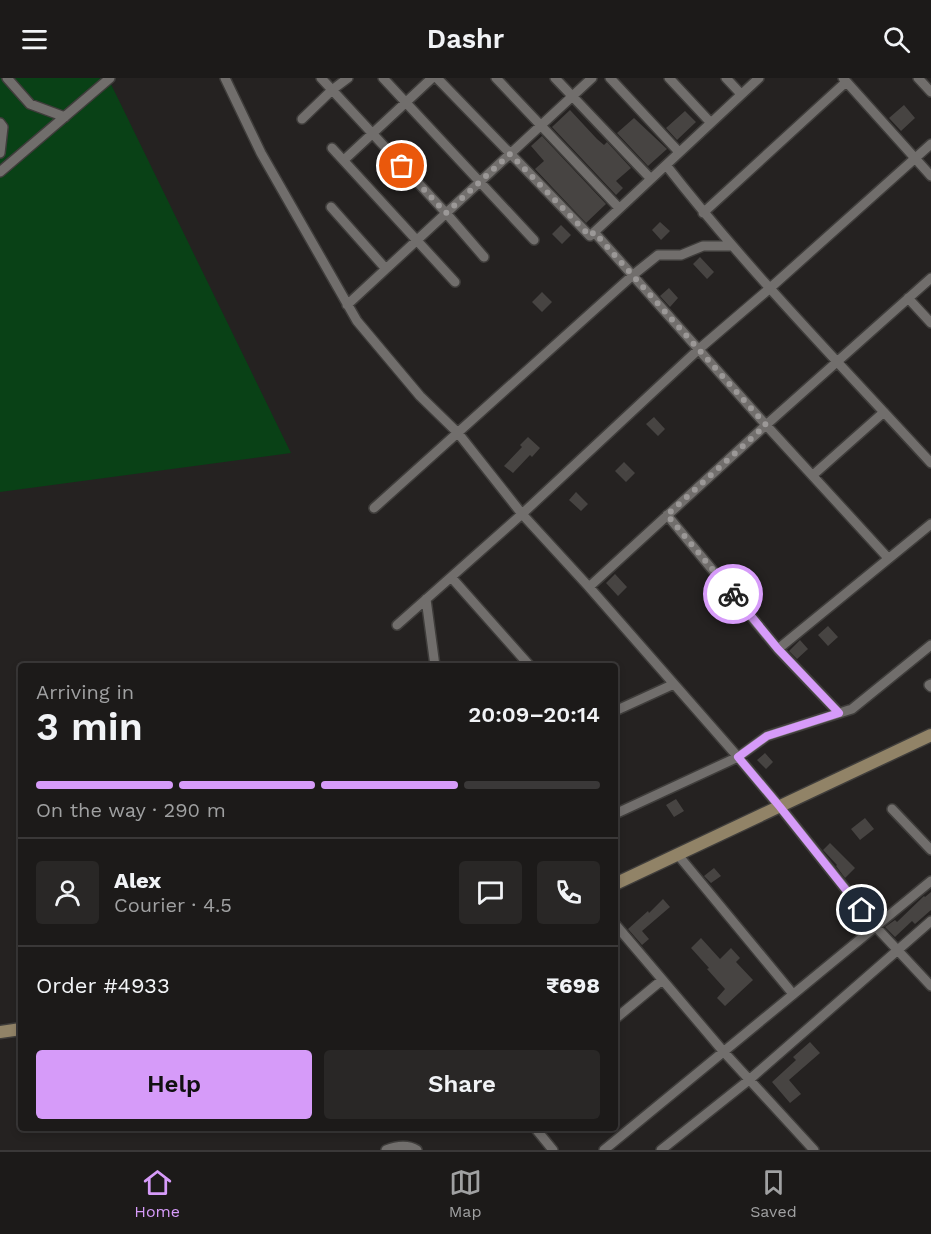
<!DOCTYPE html>
<meta charset="utf-8">
<style>
:root{--surface:#1c1a19;--page:#292726;--text:#f1f3f6;--muted:#a0a1a2;--line:#3a3838;--accent:#d69bf9}
body{margin:0;font-family:"Work Sans",sans-serif;background:var(--page);color:var(--text);height:100vh;display:flex;flex-direction:column;font-size:22px;white-space:nowrap}
*{box-sizing:border-box;margin:0}
p{font-size:20px;color:var(--muted)}
.icon{flex:none;width:33px;height:33px;fill:none;stroke:currentColor;stroke-width:2;stroke-linecap:round;stroke-linejoin:round}
.map{position:relative;flex:1;overflow:hidden}
.sheet{position:absolute;left:18px;top:585px;width:600px;height:468px;display:flex;flex-direction:column;background:var(--surface);border-radius:6px;box-shadow:0 3px 9px #0003,0 0 0 2px var(--line)}
.sheet>*{flex:none}
.pin{position:absolute;display:grid;place-items:center;width:51px;height:51px;color:#fff;margin:-26px;border:3px solid #fff;border-radius:50%;box-shadow:0 2px 6px #0007}
.courier{position:absolute;display:grid;place-items:center;width:60px;height:60px;margin:-30px;border:4px solid #d69bf9;border-radius:50%;background:#fff;color:#222;box-shadow:0 2px 8px #0007}
.summary em{font-style:normal;font-weight:600}
.summary div{display:flex;flex-direction:column-reverse}
.summary{display:flex;align-items:center;justify-content:space-between;height:102px;padding:0 18px}
h1{font-size:39px;font-weight:600;line-height:45px}
.bar{display:grid;grid-template-columns:repeat(4,1fr);gap:9px 6px;align-content:center;height:72px;padding:0 18px}
.bar i{height:8px;border-radius:4px;background:var(--line)}
.bar .on{background:var(--accent)}
.bar p{grid-column:span 4}
.line{display:flex;align-items:center;gap:15px;padding:0 18px;border-top:2px solid var(--line)}
.line div{flex:1}
.round{display:grid;place-items:center;flex:none;width:63px;height:63px;border-radius:6px;background:var(--page)}
.cta{display:flex;gap:12px;margin-top:auto;padding:12px 18px}
.cta a{flex:1;height:69px;border-radius:6px;background:var(--accent);color:#111;font-size:24px;font-weight:600;line-height:69px;text-align:center}
.cta a+a{background:var(--page);color:var(--text)}
header{display:flex;justify-content:space-between;align-items:center;height:78px;padding:0 18px;background:var(--surface);font-size:27px;font-weight:600}
.dock{display:flex;justify-content:space-around;align-items:center;height:84px;border-top:2px solid var(--line);background:var(--surface);font-size:16px;color:var(--muted)}
.dock a{display:grid;justify-items:center;gap:3px}
.dock .on{color:var(--accent)}
.map>svg:first-child{display:block}
.green{fill:#094116}
.building{fill:#474442}
.lines{fill:none;stroke-linecap:round;stroke-linejoin:round}
.street-casing{stroke:#3f3d3b;stroke-width:12}
.secondary-casing{stroke:#3f3d3b;stroke-width:15}
.street{stroke:#716e6c;stroke-width:9}
.secondary{stroke:#918367;stroke-width:12}
.done{stroke:#9b9897;stroke-width:6;stroke-dasharray:0 10.8}
.route{stroke:#d69bf9;stroke-width:8}
</style>
<header><svg class="icon" aria-label="menu" viewBox="0 0 24 24"><path d="M4 6h16M4 12h16M4 18h16"/></svg>Dashr<svg class="icon" aria-label="search" viewBox="0 0 24 24"><circle cx="10" cy="10" r="6"/><path d="M15 15l6 6"/></svg></header>
<div class="map">
<svg width="931" height="1072" viewBox="0 0 931 1072">
<rect width="100%" height="100%" fill="#252221"/>
<!-- green -->
<path class="green" d="M 0,0 L 108,0 L 291,375 L 0,414 Z"/>
<!-- building -->
<path class="building" d="M 904,27 L 915,40 L 901,53 L 889,40 Z
M 570,32 L 597,61 L 604,67 L 607,64 L 631,90 L 616,103 L 623,110 L 616,117 L 552,49 Z
M 685,33 L 696,44 L 677,62 L 666,50 Z
M 634,40 L 667,71 L 648,88 L 617,55 Z
M 542,58 L 606,126 L 586,145 L 535,91 L 544,83 L 531,68 Z
M 660,144 L 670,153 L 661,162 L 652,152 Z
M 561,147 L 571,157 L 562,166 L 552,156 Z
M 700,179 L 714,194 L 707,201 L 693,186 Z
M 669,210 L 678,220 L 670,229 L 660,218 Z
M 542,214 L 552,224 L 542,234 L 532,224 Z
M 654,339 L 665,351 L 658,358 L 646,346 Z
M 528,359 L 540,370 L 532,379 L 530,377 L 513,395 L 504,388 L 522,369 L 520,367 Z
M 624,384 L 635,395 L 626,404 L 615,393 Z
M 576,414 L 588,426 L 581,433 L 569,422 Z
M 615,496 L 627,509 L 618,518 L 606,505 Z
M 828,548 L 838,559 L 828,568 L 818,557 Z
M 800,562 L 808,571 L 797,581 L 789,573 Z
M 765,675 L 773,684 L 766,691 L 757,682 Z
M 676,721 L 684,733 L 674,739 L 666,727 Z
M 865,740 L 874,751 L 860,762 L 851,751 Z
M 830,765 L 855,790 L 845,800 L 836,788 L 837,787 L 823,772 Z
M 714,790 L 721,798 L 711,805 L 704,798 Z
M 931,814 L 931,832 L 915,846 L 912,843 L 895,859 L 885,849 L 895,842 L 897,844 L 924,818 L 925,819 Z
M 663,821 L 670,829 L 642,853 L 649,861 L 642,867 L 628,851 L 648,833 L 649,835 Z
M 701,860 L 720,881 L 731,870 L 740,880 L 736,884 L 753,902 L 725,928 L 717,920 L 725,911 L 707,891 L 709,890 L 691,870 Z
M 810,964 L 820,975 L 789,1002 L 801,1016 L 790,1025 L 772,1004 L 796,982 L 793,979 Z"/>
<g class="lines">
<defs>
<path id="street" d="M 7,0 L 30,26 L 65,39
M 225,0 L 261,75 L 357,243 L 420,318 L 458,355 L 522,436 L 589,509 L 738,679 L 780,729 L 876,849 L 931,908
M 321,0 L 446,135 L 484,179
M 383,0 L 534,162
M 437,0 L 590,158 L 759,0
M 496,0 L 619,130
M 555,0 L 651,101
M 610,0 L 679,74
M 669,0 L 711,45
M 726,0 L 741,16
M 843,0 L 931,98
M 918,0 L 931,14
M 302,41 L 332,12 L 348,0
M 0,45 L 3,49 L 0,75
M 332,70 L 455,204
M 344,82 L 432,0
M 666,87 C 748,192 841,287 931,385
M 0,94 L 110,0
M 331,129 L 386,191
M 703,135 L 846,4
M 594,154 L 766,347 L 888,480
M 908,220 L 931,245
M 347,227 L 592,0
M 813,397 L 884,334
M 374,430 L 633,197 L 658,177 L 681,177 L 703,168 L 732,168
M 667,437 L 778,571 L 839,635
M 451,499 L 530,588
M 589,509 L 766,347 L 931,200
M 426,521 L 435,588
M 397,547 L 522,436 L 699,271 L 769,211 L 931,66
M 778,571 L 931,446
M 931,606 L 929,607 L 931,609
M 615,633 L 674,606
M 892,731 L 931,772
M 615,736 L 738,679 L 767,658 L 852,631 L 931,567
M 678,777 L 793,916
M 615,846 L 723,973 L 814,1072
M 615,941 L 662,902
M 535,1050 L 553,1072
M 386,1072 C 396,1068 407,1066 417,1072
M 604,1072 L 931,803
M 661,1072 L 749,1002 L 931,843"/>
<path id="secondary" d="M 615,806 L 931,657
M 0,954 L 21,951"/>
</defs>
<!-- street casing -->
<use href="#street" class="street-casing"/>
<!-- secondary casing -->
<use href="#secondary" class="secondary-casing"/>
<!-- street -->
<use href="#street" class="street"/>
<!-- secondary -->
<use href="#secondary" class="secondary"/>
</g>
<g class="lines">
<!-- done -->
<path class="done" d="M 402,88 L 446,135 L 510,76 L 590,158 L 594,154 L 766,347 L 667,437 L 733,516"/>
<!-- route -->
<path class="route" d="M 733,516 L 778,571 L 839,635 L 767,658 L 738,679 L 780,729 L 862,832"/>
</g>
</svg>
<div class="pin" style="left:402px;top:88px;background:#ea580c"><svg class="icon" aria-label="bag" viewBox="0 0 24 24"><path d="M5 8h14l-1 12H6zM9 8a3 3 0 0 1 6 0"/></svg></div>
<div class="pin" style="left:862px;top:832px;background:#1f2937"><svg class="icon" aria-label="home" viewBox="0 0 24 24"><path d="M3 11l9-7 9 7M6 9v11h12V9"/></svg></div>
<div class="courier" style="left:733px;top:516px"><svg class="icon" aria-label="bike" viewBox="0 0 24 24"><circle cx="6" cy="16" r="4"/><circle cx="18" cy="16" r="4"/><path d="M6 16l4-8h5l3 8M10 8l3 8H6M13 5h3"/></svg></div>
<section class="sheet">
<div class="summary"><div><h1>3 min</h1><p>Arriving in</p></div><em>20:09–20:14</em></div>
<div class="bar"><i class="on"></i><i class="on"></i><i class="on"></i><i></i><p>On the way · 290 m</p></div>
<div class="line" style="height:108px"><a class="round"><svg class="icon" aria-label="person" viewBox="0 0 24 24"><circle cx="12" cy="8" r="4"/><path d="M4 21q1-7 8-7t8 7"/></svg></a><div><b>Alex</b><p>Courier · 4.5</p></div><a class="round"><svg class="icon" aria-label="chat" viewBox="0 0 24 24"><path d="M4 5h16v11H9l-5 4z"/></svg></a><a class="round"><svg class="icon" aria-label="phone" viewBox="0 0 24 24"><path d="M5 4h4l2 5-3 2q2 4 5 5l2-3 5 2v4C11 20 4 13 5 4z"/></svg></a></div>
<div class="line" style="height:78px"><div>Order #4933</div><b>₹698</b></div>
<div class="cta"><a>Help</a><a>Share</a></div>
</section>
</div>
<nav class="dock">
<a class="on"><svg class="icon" aria-label="home" viewBox="0 0 24 24"><path d="M3 11l9-7 9 7M6 9v11h12V9"/></svg>Home</a>
<a><svg class="icon" aria-label="map" viewBox="0 0 24 24"><path d="M3 6l6-2 6 2 6-2v14l-6 2-6-2-6 2zM9 4v14M15 6v14"/></svg>Map</a>
<a><svg class="icon" aria-label="saved" viewBox="0 0 24 24"><path d="M7 4h10v16l-5-4-5 4z"/></svg>Saved</a>
</nav>
